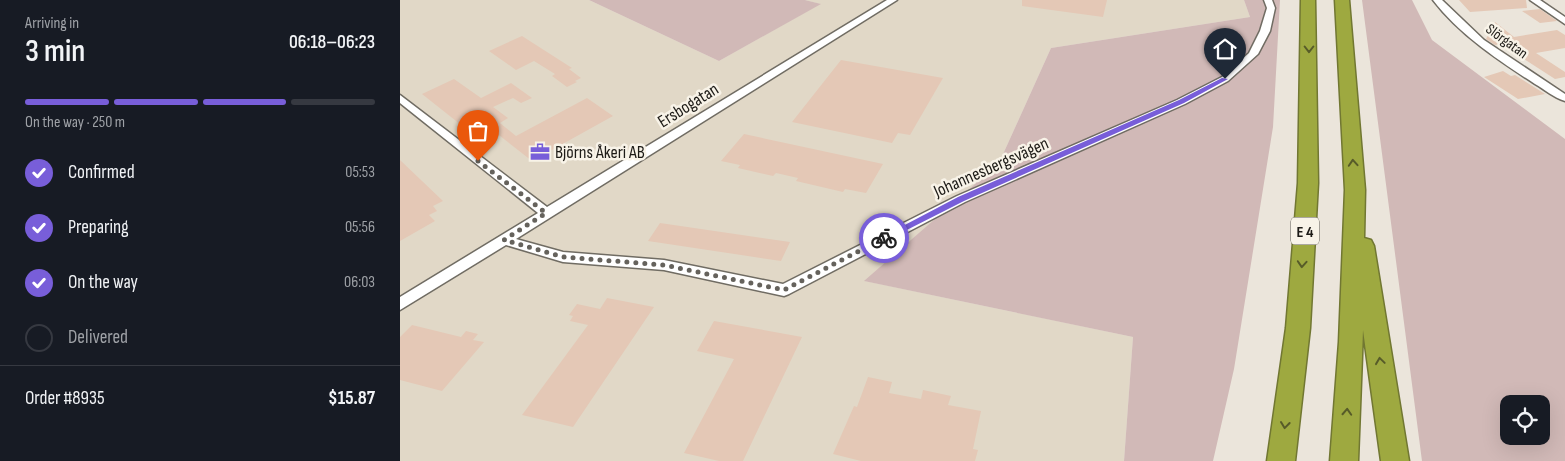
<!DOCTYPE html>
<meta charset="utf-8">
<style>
:root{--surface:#171b24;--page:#242831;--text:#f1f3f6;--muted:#9ea1a6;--line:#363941;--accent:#785ed9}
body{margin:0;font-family:"Sofia Sans Condensed",sans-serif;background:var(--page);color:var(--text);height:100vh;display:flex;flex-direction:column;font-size:19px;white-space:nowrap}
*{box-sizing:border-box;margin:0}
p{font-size:16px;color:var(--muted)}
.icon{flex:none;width:28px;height:28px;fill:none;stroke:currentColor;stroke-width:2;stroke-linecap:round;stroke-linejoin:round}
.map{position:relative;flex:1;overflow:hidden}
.drawer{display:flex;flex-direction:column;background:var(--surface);width:400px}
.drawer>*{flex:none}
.controls{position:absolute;left:1100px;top:395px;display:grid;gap:10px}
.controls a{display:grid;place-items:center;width:50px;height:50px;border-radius:10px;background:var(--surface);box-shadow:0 5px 20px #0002;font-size:25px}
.pin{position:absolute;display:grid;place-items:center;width:42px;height:42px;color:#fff;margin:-51px -21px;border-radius:50% 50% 50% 0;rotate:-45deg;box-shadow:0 0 5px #0007}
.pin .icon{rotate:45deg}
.courier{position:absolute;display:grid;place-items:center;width:50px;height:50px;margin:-25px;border:4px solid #785ed9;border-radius:50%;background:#fff;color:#222;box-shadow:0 1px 6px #0007}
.head em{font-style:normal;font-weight:600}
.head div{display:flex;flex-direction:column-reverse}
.head{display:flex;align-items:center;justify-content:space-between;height:85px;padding:0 25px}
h1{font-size:32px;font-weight:600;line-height:38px}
.bar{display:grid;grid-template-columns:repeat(4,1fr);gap:8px 5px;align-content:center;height:60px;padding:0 25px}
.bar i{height:6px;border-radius:4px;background:var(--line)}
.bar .on{background:var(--accent)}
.bar p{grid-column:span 4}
.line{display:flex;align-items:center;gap:12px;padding:0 25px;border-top:1px solid var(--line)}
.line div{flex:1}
ol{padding:0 25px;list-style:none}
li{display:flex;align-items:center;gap:15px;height:55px}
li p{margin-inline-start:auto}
li .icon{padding:5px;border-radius:50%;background:var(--accent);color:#fff;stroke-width:4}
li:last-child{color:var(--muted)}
li i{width:28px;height:28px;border:2px solid var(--line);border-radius:50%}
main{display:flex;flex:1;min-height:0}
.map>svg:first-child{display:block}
.built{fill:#e1d8c7}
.green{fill:#d1b9b7;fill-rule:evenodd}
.building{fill:#e4c8b6}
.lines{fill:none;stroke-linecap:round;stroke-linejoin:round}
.minor-casing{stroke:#706c63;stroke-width:3}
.motorway-casing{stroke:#717732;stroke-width:3}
.minor{fill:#fff;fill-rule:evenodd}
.motorway{fill:#9ea940;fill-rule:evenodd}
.oneway{stroke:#575b29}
.route{fill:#785ed9}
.done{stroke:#65625c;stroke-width:5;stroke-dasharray:0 9}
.labels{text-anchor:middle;stroke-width:5;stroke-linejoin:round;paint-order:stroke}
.far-street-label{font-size:15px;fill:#1d1b17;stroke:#f8f3e8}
.shield{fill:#f8f3e8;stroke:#5f5c56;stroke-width:1}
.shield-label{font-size:16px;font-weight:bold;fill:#1d1b17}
.street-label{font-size:18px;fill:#1d1b17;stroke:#f8f3e8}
.poi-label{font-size:18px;fill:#1d1b17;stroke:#f8f3e8;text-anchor:start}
</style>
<main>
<section class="drawer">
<div class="head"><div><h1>3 min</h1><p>Arriving in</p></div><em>06:18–06:23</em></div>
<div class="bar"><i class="on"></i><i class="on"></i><i class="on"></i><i></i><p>On the way · 250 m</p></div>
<ol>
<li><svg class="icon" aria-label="check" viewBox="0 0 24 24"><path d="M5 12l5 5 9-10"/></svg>Confirmed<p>05:53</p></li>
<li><svg class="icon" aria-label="check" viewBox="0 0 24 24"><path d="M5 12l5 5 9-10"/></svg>Preparing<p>05:56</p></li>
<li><svg class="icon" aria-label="check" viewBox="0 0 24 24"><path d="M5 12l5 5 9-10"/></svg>On the way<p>06:03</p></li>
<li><i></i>Delivered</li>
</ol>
<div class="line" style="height:65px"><div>Order #8935</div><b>$15.87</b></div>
</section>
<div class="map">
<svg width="1165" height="461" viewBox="0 0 1165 461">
<rect width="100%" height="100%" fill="#ebe5db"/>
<!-- built -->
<path class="built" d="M 0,0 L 189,0 L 319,61 L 420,4 L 405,0 L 844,0 L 850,17 L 651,48 L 599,163 L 465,281 L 733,337 L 724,461 L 0,461 Z"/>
<!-- green -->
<path class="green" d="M 189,0 L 405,0 L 421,4 L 319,61 Z
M 844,0 L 880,0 L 873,127 L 834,369 L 813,461 L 724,461 L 733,337 L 464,281 L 599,163 L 651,48 L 850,17 Z
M 962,0 L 1012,0 L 1032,40 L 1165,139 L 1165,461 L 1022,461 ZM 1109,404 L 1141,404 L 1141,436 L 1109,436 Z"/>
<!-- building -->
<path class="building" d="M 622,0 L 707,0 L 703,17 L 622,6 Z
M 1059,0 L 1126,0 L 1127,8 L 1070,12 Z
M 1140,9 L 1157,21 L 1140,23 L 1122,11 Z
M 1095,22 L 1114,37 L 1157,30 L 1165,35 L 1165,48 L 1136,53 L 1165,72 L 1165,77 L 1155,79 L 1101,44 L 1095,45 L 1086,39 Z
M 122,36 L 172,68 L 169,69 L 181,78 L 175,81 L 177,82 L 167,87 L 152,76 L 155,74 L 134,61 L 116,70 L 89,51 Z
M 441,60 L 543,78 L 510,135 L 498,133 L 492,143 L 392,122 Z
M 1103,71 L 1111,76 L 1115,75 L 1145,94 L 1118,99 L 1084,77 Z
M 54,79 L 81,98 L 111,83 L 132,98 L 121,103 L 113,98 L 93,107 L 108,118 L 100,123 L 116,136 L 187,98 L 213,116 L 132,161 L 90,128 L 75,136 L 22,94 Z
M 344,134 L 483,164 L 466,193 L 445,189 L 443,192 L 396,181 L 398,178 L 376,173 L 373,176 L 338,168 L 340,165 L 321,161 Z
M 0,160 L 43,201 L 33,206 L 37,211 L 29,215 L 35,221 L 0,241 Z
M 260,223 L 390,242 L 381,261 L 248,241 Z
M 207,298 L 254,307 L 173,427 L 122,415 L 188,325 L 170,321 L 173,316 L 169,315 L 177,304 L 200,309 Z
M 314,321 L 402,337 L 343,461 L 319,461 L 284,453 L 334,359 L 297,351 Z
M 12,325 L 61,337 L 66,331 L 78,334 L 73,340 L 84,342 L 42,391 L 0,380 L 0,337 Z
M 468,377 L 492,382 L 489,393 L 521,399 L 523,390 L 551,396 L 548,405 L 581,411 L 573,449 L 578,450 L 575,461 L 461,461 L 433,454 L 454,406 L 457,407 Z"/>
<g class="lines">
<defs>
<path id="minor" d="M 487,0 L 497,0 L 116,239 L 163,252 L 264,260 L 383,284 L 557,196 L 777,100 L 822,77 L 849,53 L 860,31 L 867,8 L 864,0 L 872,0 L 875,8 L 870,31 L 858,54 L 828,81 L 785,104 L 565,202 L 389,294 L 384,296 L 264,270 L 163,262 L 106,245 L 0,310 L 0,297 L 138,213 L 0,103 L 0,95 L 147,207 Z
M 1033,0 L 1042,0 L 1084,40 L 1165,94 L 1165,101 C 1154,98 1144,89 1135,84 C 1098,60 1060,35 1033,0 Z
M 1130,0 L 1140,0 L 1165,17 L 1165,24 Z"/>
<path id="motorway" d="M 901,0 L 915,0 L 918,183 L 910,328 L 895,461 L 867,461 L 886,328 L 898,183 Z
M 935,0 L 949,0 L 965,190 L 964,238 L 971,240 L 974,246 L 1009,461 L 981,461 L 963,330 L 958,461 L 930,461 L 939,342 L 945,190 Z"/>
</defs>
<!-- minor casing -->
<use href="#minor" class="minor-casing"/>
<!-- motorway casing -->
<use href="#motorway" class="motorway-casing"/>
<!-- minor -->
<use href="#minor" class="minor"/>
<!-- motorway -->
<use href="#motorway" class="motorway"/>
</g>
<!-- one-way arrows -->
<defs><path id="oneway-chevron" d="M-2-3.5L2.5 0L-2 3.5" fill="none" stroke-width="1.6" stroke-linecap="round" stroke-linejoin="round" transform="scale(1.25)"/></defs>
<g class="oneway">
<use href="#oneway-chevron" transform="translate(909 49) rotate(90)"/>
<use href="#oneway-chevron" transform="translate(953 163) rotate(-94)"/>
<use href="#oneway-chevron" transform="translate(902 264) rotate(94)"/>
<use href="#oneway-chevron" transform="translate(980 361) rotate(-98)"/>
<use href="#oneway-chevron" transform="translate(947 412) rotate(-87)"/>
<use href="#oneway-chevron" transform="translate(885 425) rotate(97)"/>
</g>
<!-- route -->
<path class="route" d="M 822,78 L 828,79 L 784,103 L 564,201 L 487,240 L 484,241 L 480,238 L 558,197 L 779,100 Z"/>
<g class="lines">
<!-- done -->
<path class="done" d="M 78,161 L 146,213 L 104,240 L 163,257 L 264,265 L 384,290 L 484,238"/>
</g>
<!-- icons -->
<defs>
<symbol id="office-bare" viewBox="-9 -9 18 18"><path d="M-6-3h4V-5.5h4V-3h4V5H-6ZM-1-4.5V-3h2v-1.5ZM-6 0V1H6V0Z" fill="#785ed9" stroke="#f8f3e8" stroke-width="2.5" paint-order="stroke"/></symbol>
</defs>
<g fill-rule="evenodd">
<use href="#office-bare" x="126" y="138" width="28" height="28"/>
</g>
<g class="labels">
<!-- far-street labels -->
<g class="far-street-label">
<text transform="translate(1107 41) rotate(36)" y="5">Slörgatan</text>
</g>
<!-- shield labels -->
<rect class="shield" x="891" y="217.5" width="28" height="27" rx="4"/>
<g class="shield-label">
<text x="905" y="237">E 4</text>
</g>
<!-- street labels -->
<g class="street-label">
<text transform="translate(288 105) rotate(-32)" y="6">Ersbogatan</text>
<text transform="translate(591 167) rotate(-24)" y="6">Johannesbergsvägen</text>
</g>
<!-- poi labels -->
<g class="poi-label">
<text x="155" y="158">Björns Åkeri AB</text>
</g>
</g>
</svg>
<div class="controls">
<a><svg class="icon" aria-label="locate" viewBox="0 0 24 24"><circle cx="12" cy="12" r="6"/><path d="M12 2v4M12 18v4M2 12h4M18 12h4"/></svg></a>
</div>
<div class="pin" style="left:78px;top:161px;background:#ea580c"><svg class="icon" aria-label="bag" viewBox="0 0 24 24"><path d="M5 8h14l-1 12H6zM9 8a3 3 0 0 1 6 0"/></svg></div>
<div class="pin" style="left:825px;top:79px;background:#1f2937"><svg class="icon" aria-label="home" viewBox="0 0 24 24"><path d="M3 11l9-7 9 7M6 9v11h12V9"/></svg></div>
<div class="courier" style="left:484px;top:238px"><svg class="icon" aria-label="bike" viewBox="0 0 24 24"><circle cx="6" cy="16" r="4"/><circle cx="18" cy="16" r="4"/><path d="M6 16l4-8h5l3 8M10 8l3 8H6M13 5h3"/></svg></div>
</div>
</main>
